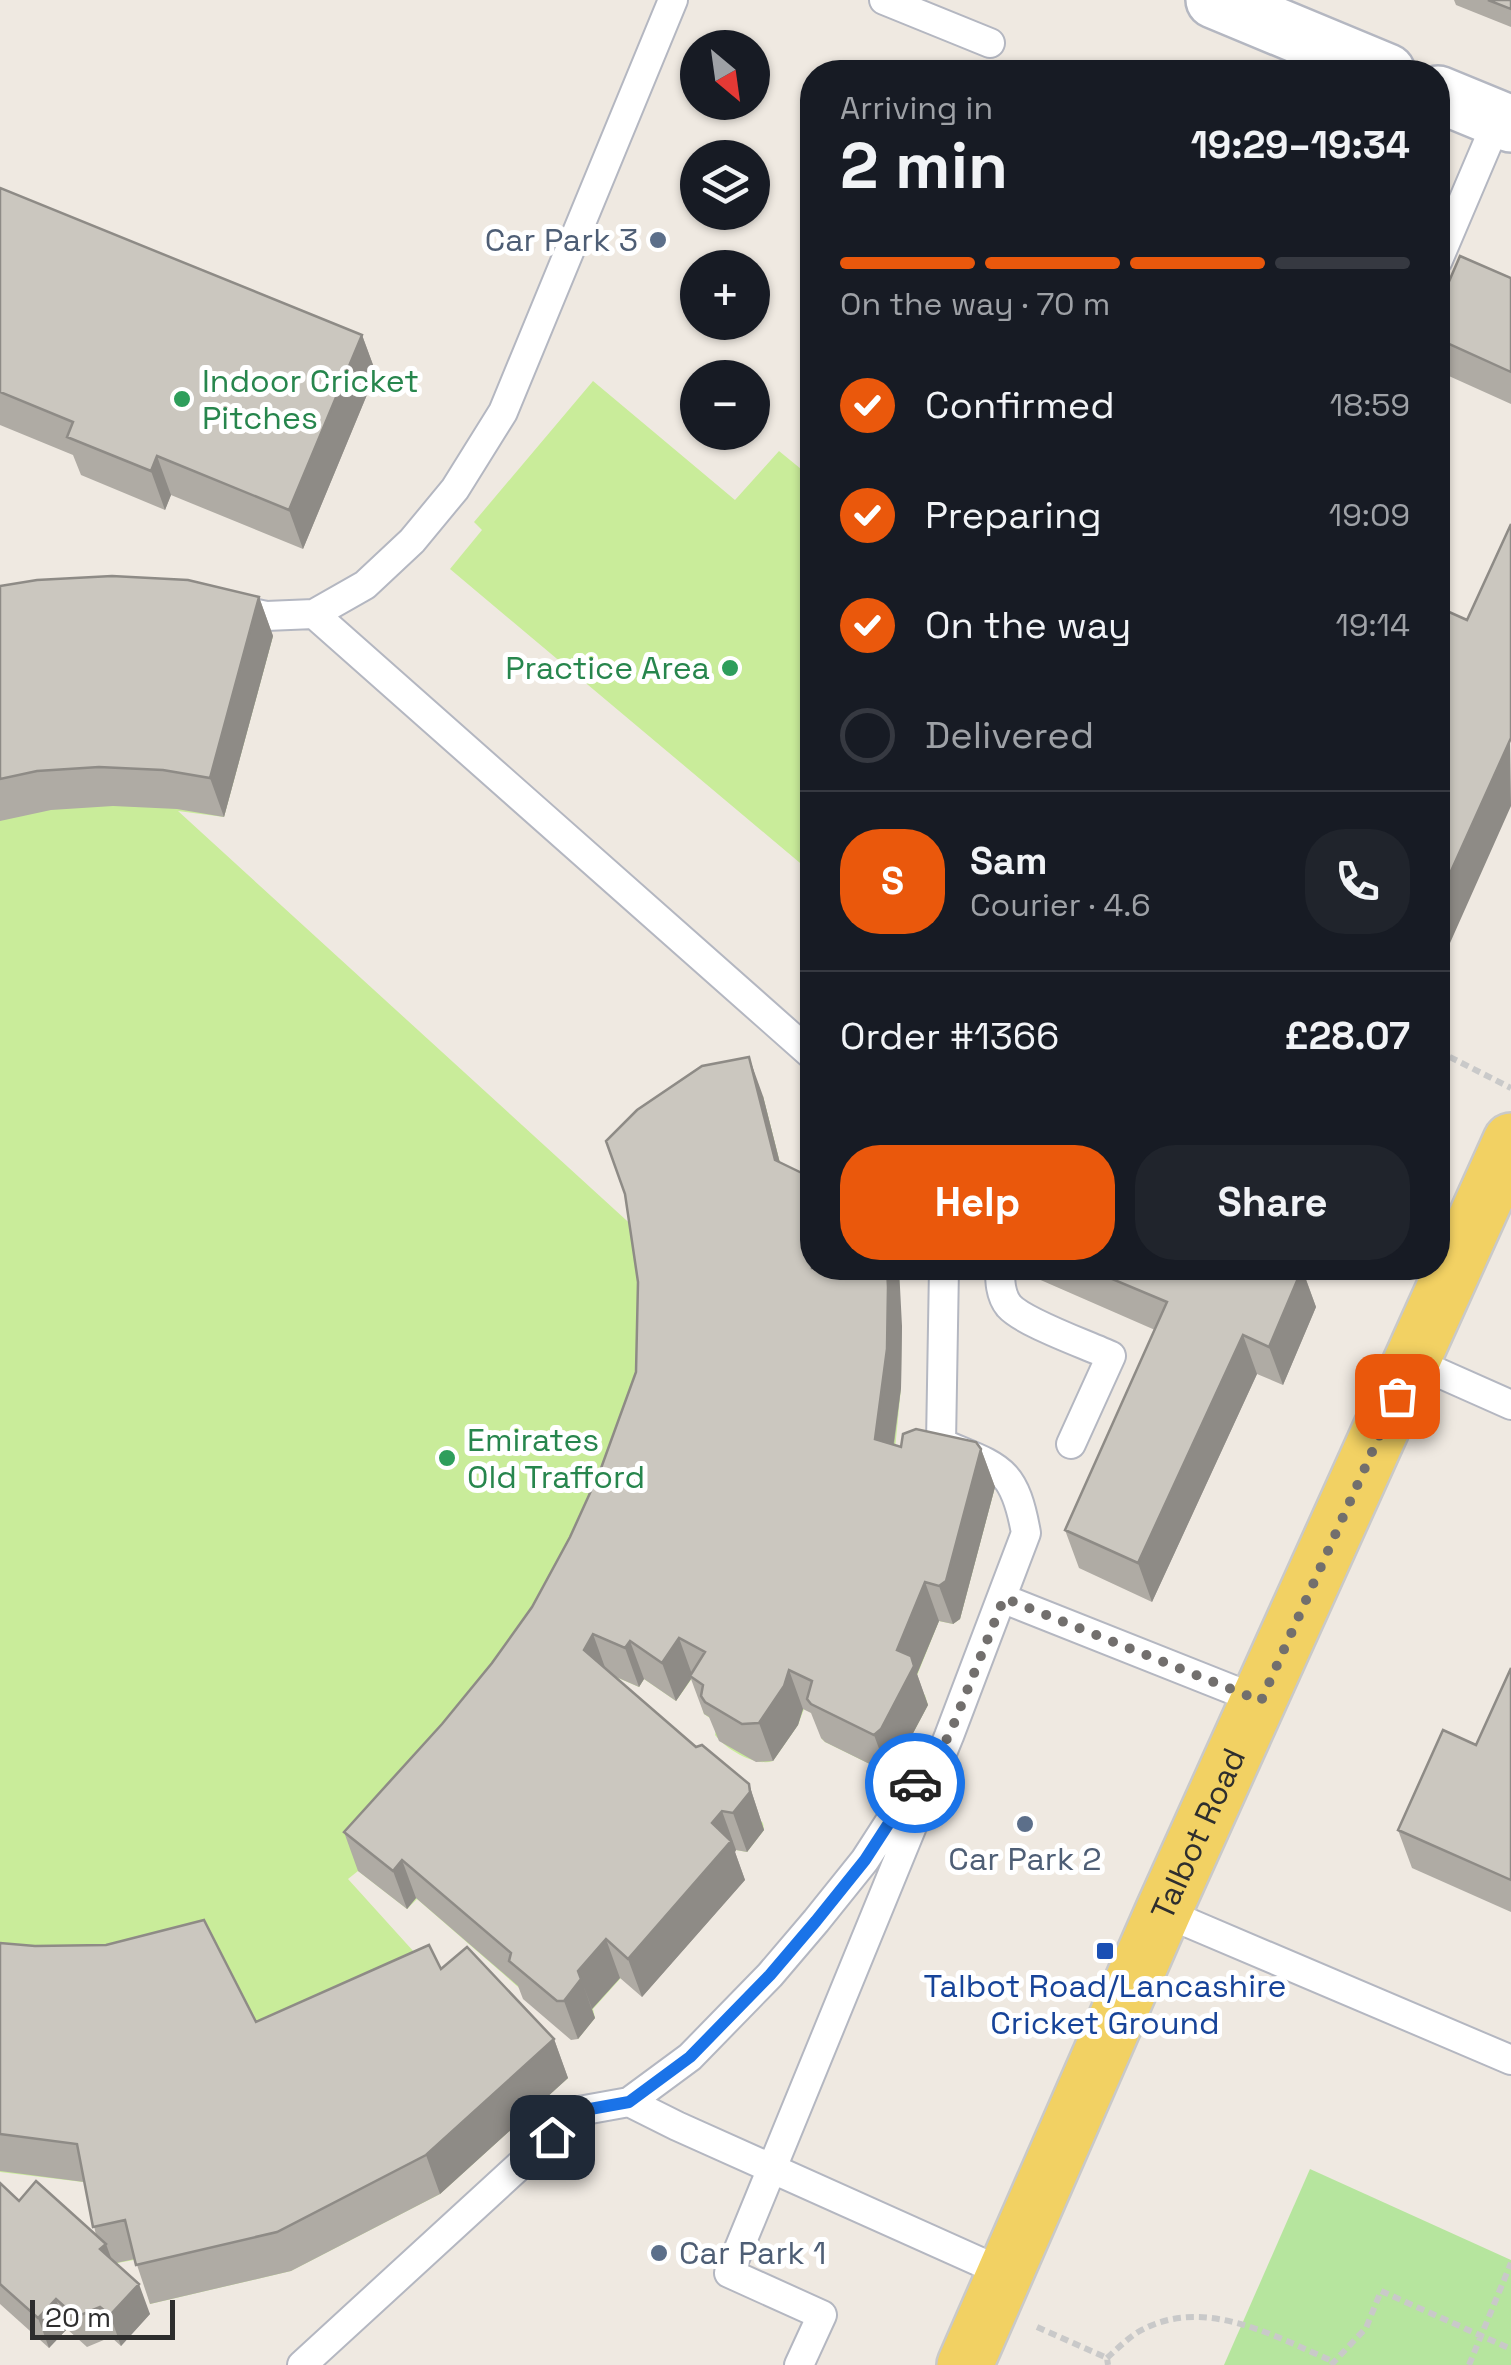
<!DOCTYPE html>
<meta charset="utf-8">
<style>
:root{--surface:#171b24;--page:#20242c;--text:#f1f3f6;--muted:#9ea1a6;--line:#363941;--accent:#ea580c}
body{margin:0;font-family:"Space Grotesk",sans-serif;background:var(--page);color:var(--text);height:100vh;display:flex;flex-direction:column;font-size:38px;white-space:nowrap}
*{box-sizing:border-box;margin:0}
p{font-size:32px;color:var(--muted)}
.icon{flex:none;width:55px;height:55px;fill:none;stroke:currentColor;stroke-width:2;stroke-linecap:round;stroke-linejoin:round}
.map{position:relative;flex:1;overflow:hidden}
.panel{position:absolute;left:800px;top:60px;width:650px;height:1220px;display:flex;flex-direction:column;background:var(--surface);border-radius:40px;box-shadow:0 2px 8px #0004}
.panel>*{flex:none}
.needle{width:65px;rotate:151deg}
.buttons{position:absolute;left:680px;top:30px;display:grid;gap:20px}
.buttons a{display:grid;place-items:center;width:90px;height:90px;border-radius:50%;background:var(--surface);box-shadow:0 2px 8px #0004;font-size:50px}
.scale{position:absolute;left:30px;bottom:25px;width:145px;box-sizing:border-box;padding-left:10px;border:5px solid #2e2e2e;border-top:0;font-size:28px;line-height:35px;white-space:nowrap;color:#2e2e2e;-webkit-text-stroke:8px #fff;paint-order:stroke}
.pin{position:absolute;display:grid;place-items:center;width:85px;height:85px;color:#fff;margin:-42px;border-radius:20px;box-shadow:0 5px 15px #0006}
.courier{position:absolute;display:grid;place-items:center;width:100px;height:100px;margin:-50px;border:8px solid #1a73e8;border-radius:50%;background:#fff;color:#222;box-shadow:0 2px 12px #0007}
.headline em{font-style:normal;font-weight:600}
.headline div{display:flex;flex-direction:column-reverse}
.headline{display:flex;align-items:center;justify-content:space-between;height:170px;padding:0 40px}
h1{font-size:65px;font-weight:600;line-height:75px}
.bar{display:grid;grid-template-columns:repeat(4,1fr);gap:15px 10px;align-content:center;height:120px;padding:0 40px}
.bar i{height:12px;border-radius:8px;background:var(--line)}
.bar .active{background:var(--accent)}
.bar p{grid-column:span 4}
.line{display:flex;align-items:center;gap:25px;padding:0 40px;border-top:2px solid var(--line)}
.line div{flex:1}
.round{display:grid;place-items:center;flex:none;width:105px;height:105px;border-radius:40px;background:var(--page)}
ol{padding:0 40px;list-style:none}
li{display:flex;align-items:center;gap:30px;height:110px}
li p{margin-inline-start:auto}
li .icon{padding:10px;border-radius:50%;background:var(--accent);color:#fff;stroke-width:4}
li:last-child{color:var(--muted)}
li i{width:55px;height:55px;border:5px solid var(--line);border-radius:50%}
.button{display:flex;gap:20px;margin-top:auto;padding:20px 40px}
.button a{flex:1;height:115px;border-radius:40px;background:var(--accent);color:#fff;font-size:40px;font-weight:600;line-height:115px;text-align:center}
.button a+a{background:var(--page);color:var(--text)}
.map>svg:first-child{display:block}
.green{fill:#b6e59e}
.pitch{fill:#c9ec9a}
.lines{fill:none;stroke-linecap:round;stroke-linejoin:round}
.lane-casing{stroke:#b4b7c1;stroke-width:32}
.secondary-casing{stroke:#b4b7c1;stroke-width:60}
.primary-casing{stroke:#c9c9c9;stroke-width:60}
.path{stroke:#c9c9c9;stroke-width:6;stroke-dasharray:8 5;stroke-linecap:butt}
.lane{stroke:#fff;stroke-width:28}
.secondary{stroke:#fff;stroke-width:55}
.primary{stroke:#f2d163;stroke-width:55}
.wall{fill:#afaba4}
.shaded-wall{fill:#8e8b86}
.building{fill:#cbc7bf;stroke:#8e8b86;stroke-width:2.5}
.done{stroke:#726f6d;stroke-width:10;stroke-dasharray:0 18}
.route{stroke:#1a73e8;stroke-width:12}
.service-dot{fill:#5c6f8a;stroke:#fff;stroke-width:4}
.leisure-dot{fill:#2e9e5b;stroke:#fff;stroke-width:4}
.transit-dot{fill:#1a4fb4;stroke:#fff;stroke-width:4}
.labels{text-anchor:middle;stroke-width:10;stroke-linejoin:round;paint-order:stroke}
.service-label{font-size:32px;fill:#4e5e75;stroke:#fff;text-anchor:end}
.leisure-label{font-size:32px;fill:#27864d;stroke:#fff;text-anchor:start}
.street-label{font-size:32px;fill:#2e2e2e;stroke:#fff}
.transit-label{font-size:32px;fill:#164399;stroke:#fff}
</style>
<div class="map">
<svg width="1511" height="2365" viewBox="0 0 1511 2365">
<rect width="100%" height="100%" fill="#efe9e1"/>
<!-- green -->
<path class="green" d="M 1310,2169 L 1511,2260 L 1511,2365 L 1224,2365 Z"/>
<!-- pitch -->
<path class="pitch" d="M 593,381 L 735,500 L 779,451 L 812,478 L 812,873 L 450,569 L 482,530 L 474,522 Z
M 202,619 L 273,636 L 224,817 L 178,811 L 637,1230 L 716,1104 L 763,1096 L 789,1198 L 812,1268 L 899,1268 L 901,1388 L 895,1449 L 930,1467 L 990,1481 L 995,1487 L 960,1619 L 953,1624 L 939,1621 L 912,1688 L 925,1695 L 928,1705 L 895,1767 L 888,1773 L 825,1742 L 821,1738 L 826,1720 L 804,1709 L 798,1725 L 773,1761 C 755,1767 726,1749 715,1735 L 717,1723 L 704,1714 L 693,1677 L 676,1701 L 644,1679 L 639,1687 L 607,1673 L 763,1823 L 764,1830 L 747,1852 L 736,1850 L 593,2009 L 595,2018 L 578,2039 L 417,1899 L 407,1909 L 358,1871 L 348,1879 L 443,1984 L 481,1986 L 568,2078 L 440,2194 L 291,2271 L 150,2304 L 139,2259 L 107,2265 L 91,2183 L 0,2172 L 0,626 Z"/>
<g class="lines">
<defs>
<path id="lane" d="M 884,0 L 990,43
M 1438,260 L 1498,119
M 229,608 L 266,616 L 314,614 L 365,585 L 412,541 L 455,489 L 503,412 L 673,0
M 314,614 L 812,1055
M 1000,1268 C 1000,1280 1000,1295 1009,1306 C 1024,1323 1088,1345 1111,1356 L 1071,1444
M 1412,1361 L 1511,1405
M 1004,1599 L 1261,1701
M 1163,1912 L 1511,2060
M 629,2102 L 677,2126 L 1007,2274
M 302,2365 L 579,2111 L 629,2102 L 690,2057 L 770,1975 L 816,1921 L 865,1860 L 918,1778
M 799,2365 L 822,2315 L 729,2273 L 949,1736 L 1026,1533 C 1014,1466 999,1468 941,1443 L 944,1268"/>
<path id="secondary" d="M 1214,0 L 1387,72
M 1438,94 L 1511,124"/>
<g id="primary">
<path id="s1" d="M 965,2365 L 1163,1912 L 1511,1141"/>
</g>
</defs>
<!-- lane casing -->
<use href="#lane" class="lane-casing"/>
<!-- secondary casing -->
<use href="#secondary" class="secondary-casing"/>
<!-- primary casing -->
<use href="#primary" class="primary-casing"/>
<!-- path -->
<path class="path" d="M 1438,1051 L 1511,1088
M 1037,2327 L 1107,2358 L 1108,2365
M 1107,2358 C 1117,2349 1127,2339 1138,2332 C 1202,2295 1272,2335 1332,2361
M 1331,2365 L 1366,2328 L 1381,2291 L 1511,2349
M 1469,2365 L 1511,2263"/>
<!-- lane -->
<use href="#lane" class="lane"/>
<!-- secondary -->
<use href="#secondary" class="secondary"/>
<!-- primary -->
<use href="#primary" class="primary"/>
</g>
<!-- wall -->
<path class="wall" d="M 1454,0 L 1511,0 L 1511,27 L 1456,5 Z
M 0,188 L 362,335 L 376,373 L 303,549 L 171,495 L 165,510 L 81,475 L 73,455 L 0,425 Z
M 1511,278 L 1511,404 L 1440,372 L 1438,366 L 1438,307 Z
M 0,586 L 259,597 L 273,636 L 224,817 L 177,809 L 113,806 L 51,810 L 0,821 Z
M 763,1096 L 780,1163 L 902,1326 L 901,1388 L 894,1445 L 901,1447 L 981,1449 L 995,1487 L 960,1619 L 953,1624 L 939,1621 L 917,1674 L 928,1705 L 895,1767 L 888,1773 L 825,1742 L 821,1738 L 811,1713 L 803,1709 L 798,1725 L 773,1761 L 756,1762 L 719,1741 L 709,1717 L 704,1714 L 691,1679 L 676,1701 L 644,1679 L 639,1687 L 614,1676 L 696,1747 L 749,1784 L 764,1830 L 747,1852 L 736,1850 L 735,1852 L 745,1880 L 642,1997 L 620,1978 L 592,2009 L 595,2018 L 578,2039 L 571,2040 L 523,1999 L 518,1986 L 416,1898 L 407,1909 L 358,1871 L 344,1832 L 442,1724 L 492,1663 L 532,1607 L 570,1537 L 600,1471 L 636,1372 L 638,1282 Z
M 1032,1268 L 1302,1268 L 1316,1307 L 1283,1385 L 1257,1374 L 1152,1602 L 1079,1568 L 1065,1530 L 1155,1330 L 1036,1278 Z
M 1511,1668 L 1511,1912 L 1412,1868 L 1398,1830 L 1476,1745 Z
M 0,1943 L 256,2022 L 441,1969 L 554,2039 L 568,2078 L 440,2194 L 291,2271 L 150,2304 L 135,2259 L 116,2263 L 150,2314 L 121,2346 L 111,2337 L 87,2347 L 67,2329 L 49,2348 L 0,2304 L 0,2183 L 19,2201 L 96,2235 L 84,2182 L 0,2171 Z"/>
<!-- shaded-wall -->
<path class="shaded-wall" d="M 362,335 L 376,373 L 303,549 L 289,510 Z
M 157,456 L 171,495 L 165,510 L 151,471 Z
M 259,597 L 273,636 L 224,817 L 210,778 Z
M 1510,738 L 1511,806 L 1438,970 L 1438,900 Z
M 1438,977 L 1449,1008 L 1438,1034 Z
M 749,1057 L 763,1096 L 789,1199 L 775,1160 Z
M 887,1268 L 899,1268 L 902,1326 L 901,1388 L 889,1478 L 875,1439 Z
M 1302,1269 L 1316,1307 L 1283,1385 L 1269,1347 Z
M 1243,1335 L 1257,1374 L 1152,1602 L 1138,1563 Z
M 981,1449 L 995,1487 L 960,1619 L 953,1624 L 939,1586 Z
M 925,1582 L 939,1621 L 917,1674 L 928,1705 L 895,1767 L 888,1773 L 874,1735 L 897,1650 Z
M 593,1634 L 607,1673 L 584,1650 Z
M 679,1638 L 693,1677 L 690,1676 L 691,1679 L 676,1701 L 662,1663 Z
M 630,1641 L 644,1679 L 639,1687 L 625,1648 Z
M 789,1670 L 803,1709 L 798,1725 L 773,1761 L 759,1723 Z
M 749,1784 L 764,1830 L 747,1852 L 733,1813 Z
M 722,1811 L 736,1850 L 735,1852 L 745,1880 L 642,1997 L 628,1959 L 712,1823 Z
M 402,1860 L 416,1898 L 407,1909 L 393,1871 Z
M 606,1939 L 620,1978 L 592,2009 L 578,1971 Z
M 581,1979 L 595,2018 L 578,2039 L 564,2001 Z
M 554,2039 L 568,2078 L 440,2194 L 426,2155 Z
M 106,2244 L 117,2274 L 100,2249 Z
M 139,2284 L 150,2314 L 121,2346 L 110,2315 Z
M 56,2299 L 67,2329 L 49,2348 L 38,2318 Z"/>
<!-- building -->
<path class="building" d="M 1488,0 L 1511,0 L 1511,9 Z
M 0,188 L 362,335 L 289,510 L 157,456 L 151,471 L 67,437 L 73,422 L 0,392 Z
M 1460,256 L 1511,278 L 1511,372 L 1438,339 L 1438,307 Z
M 1511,524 L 1511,738 L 1438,900 L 1438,607 L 1467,620 Z
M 112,576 L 188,580 L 259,597 L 210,778 L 163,770 L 99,767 L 37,771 L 0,779 L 0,586 L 37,580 Z
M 749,1057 L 775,1160 L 812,1178 L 812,1268 L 887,1268 L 888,1287 L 887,1349 L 875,1439 L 901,1447 L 903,1434 L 916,1429 L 976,1442 L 981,1449 L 946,1581 L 939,1586 L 925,1582 L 897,1650 L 911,1656 L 914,1666 L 881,1729 L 874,1735 L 811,1704 L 807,1699 L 812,1681 L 789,1670 L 784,1686 L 759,1723 L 742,1724 L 705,1702 L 701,1696 L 703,1685 L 690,1676 L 705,1652 L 679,1638 L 662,1663 L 630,1641 L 625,1648 L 593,1634 L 584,1650 L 696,1747 L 702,1745 L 749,1784 L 750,1792 L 733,1813 L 722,1811 L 712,1823 L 731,1841 L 628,1959 L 606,1939 L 578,1971 L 581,1979 L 564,2001 L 557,2001 L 509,1961 L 511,1953 L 402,1860 L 393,1871 L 344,1832 L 442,1724 L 492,1663 L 532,1607 L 570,1537 L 600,1471 L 636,1372 L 638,1282 L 625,1194 L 606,1141 L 637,1110 L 702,1066 Z
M 1086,1268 L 1298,1268 L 1302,1269 L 1269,1347 L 1243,1335 L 1138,1563 L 1065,1530 L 1167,1302 Z
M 1511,1668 L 1511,1880 L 1398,1830 L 1443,1730 L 1476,1745 Z
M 204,1920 L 256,2022 L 429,1945 L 441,1969 L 467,1947 L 554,2039 L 426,2155 L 277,2232 L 136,2265 L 125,2220 L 93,2227 L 77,2144 L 0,2134 L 0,1943 L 35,1946 L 106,1945 Z
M 36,2181 L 106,2244 L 100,2249 L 139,2284 L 110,2315 L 100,2307 L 76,2317 L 56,2299 L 38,2318 L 0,2284 L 0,2183 L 19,2201 Z"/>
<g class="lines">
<!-- done -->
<path class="done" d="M 915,1783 L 949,1736 L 1004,1598 L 1261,1701 L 1397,1396"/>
<!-- route -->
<path class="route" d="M 552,2137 L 579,2111 L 629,2102 L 690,2057 L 770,1975 L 816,1921 L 865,1860 L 915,1783"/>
</g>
<!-- markers -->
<g class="service-dot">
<circle cx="658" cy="240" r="10"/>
<circle cx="1025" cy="1824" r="10"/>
<circle cx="659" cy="2253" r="10"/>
</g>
<g class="leisure-dot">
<circle cx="182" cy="399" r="10"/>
<circle cx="730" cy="668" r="10"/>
<circle cx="447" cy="1458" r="10"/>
</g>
<rect class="transit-dot" x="1095" y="1941" width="20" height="20" rx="5"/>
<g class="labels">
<!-- service labels -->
<g class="service-label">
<text x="638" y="251">Car Park 3</text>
<text x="1025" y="1870" text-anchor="middle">Car Park 2</text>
<text x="679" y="2264" text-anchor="start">Car Park 1</text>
</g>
<!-- leisure labels -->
<g class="leisure-label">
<text x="202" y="392">Indoor Cricket<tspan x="202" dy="37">Pitches</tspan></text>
<text x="710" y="679" text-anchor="end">Practice Area</text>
<text x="467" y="1451">Emirates<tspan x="467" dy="37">Old Trafford</tspan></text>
</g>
<!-- street labels -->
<g class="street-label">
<text dy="11" stroke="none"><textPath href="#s1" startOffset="580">Talbot Road</textPath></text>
</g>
<!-- transit labels -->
<g class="transit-label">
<text x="1105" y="1997">Talbot Road/Lancashire<tspan x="1105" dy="37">Cricket Ground</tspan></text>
</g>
</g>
</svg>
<div class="buttons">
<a><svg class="needle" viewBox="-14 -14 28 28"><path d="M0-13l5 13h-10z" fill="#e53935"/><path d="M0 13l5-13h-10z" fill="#9ea1a6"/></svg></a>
<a><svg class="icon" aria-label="layers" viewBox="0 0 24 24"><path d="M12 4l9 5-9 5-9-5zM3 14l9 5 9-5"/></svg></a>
<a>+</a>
<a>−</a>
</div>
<div class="scale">20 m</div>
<div class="pin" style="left:1397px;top:1396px;background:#ea580c"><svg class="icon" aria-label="bag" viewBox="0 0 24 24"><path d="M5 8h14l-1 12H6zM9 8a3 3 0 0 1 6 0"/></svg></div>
<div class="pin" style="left:552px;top:2137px;background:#1f2937"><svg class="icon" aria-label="home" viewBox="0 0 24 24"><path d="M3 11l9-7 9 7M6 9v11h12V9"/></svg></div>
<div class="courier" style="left:915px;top:1783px"><svg class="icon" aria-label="car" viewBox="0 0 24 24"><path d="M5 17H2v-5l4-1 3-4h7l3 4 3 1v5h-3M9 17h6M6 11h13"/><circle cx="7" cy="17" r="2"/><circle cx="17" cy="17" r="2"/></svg></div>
<section class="panel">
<div class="headline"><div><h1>2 min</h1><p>Arriving in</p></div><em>19:29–19:34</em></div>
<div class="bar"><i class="active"></i><i class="active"></i><i class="active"></i><i></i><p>On the way · 70 m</p></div>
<ol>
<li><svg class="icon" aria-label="check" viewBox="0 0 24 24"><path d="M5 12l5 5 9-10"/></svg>Confirmed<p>18:59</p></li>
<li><svg class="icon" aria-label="check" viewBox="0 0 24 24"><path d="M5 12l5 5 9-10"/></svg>Preparing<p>19:09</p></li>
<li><svg class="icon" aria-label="check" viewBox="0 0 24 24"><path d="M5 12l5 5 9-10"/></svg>On the way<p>19:14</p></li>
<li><i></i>Delivered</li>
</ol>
<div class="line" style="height:180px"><b class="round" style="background:var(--accent);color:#fff">S</b><div><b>Sam</b><p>Courier · 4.6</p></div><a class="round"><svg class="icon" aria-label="phone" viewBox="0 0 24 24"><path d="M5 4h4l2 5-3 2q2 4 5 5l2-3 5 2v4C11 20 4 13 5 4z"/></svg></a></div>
<div class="line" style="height:130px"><div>Order #1366</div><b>£28.07</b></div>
<div class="button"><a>Help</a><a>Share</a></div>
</section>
</div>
